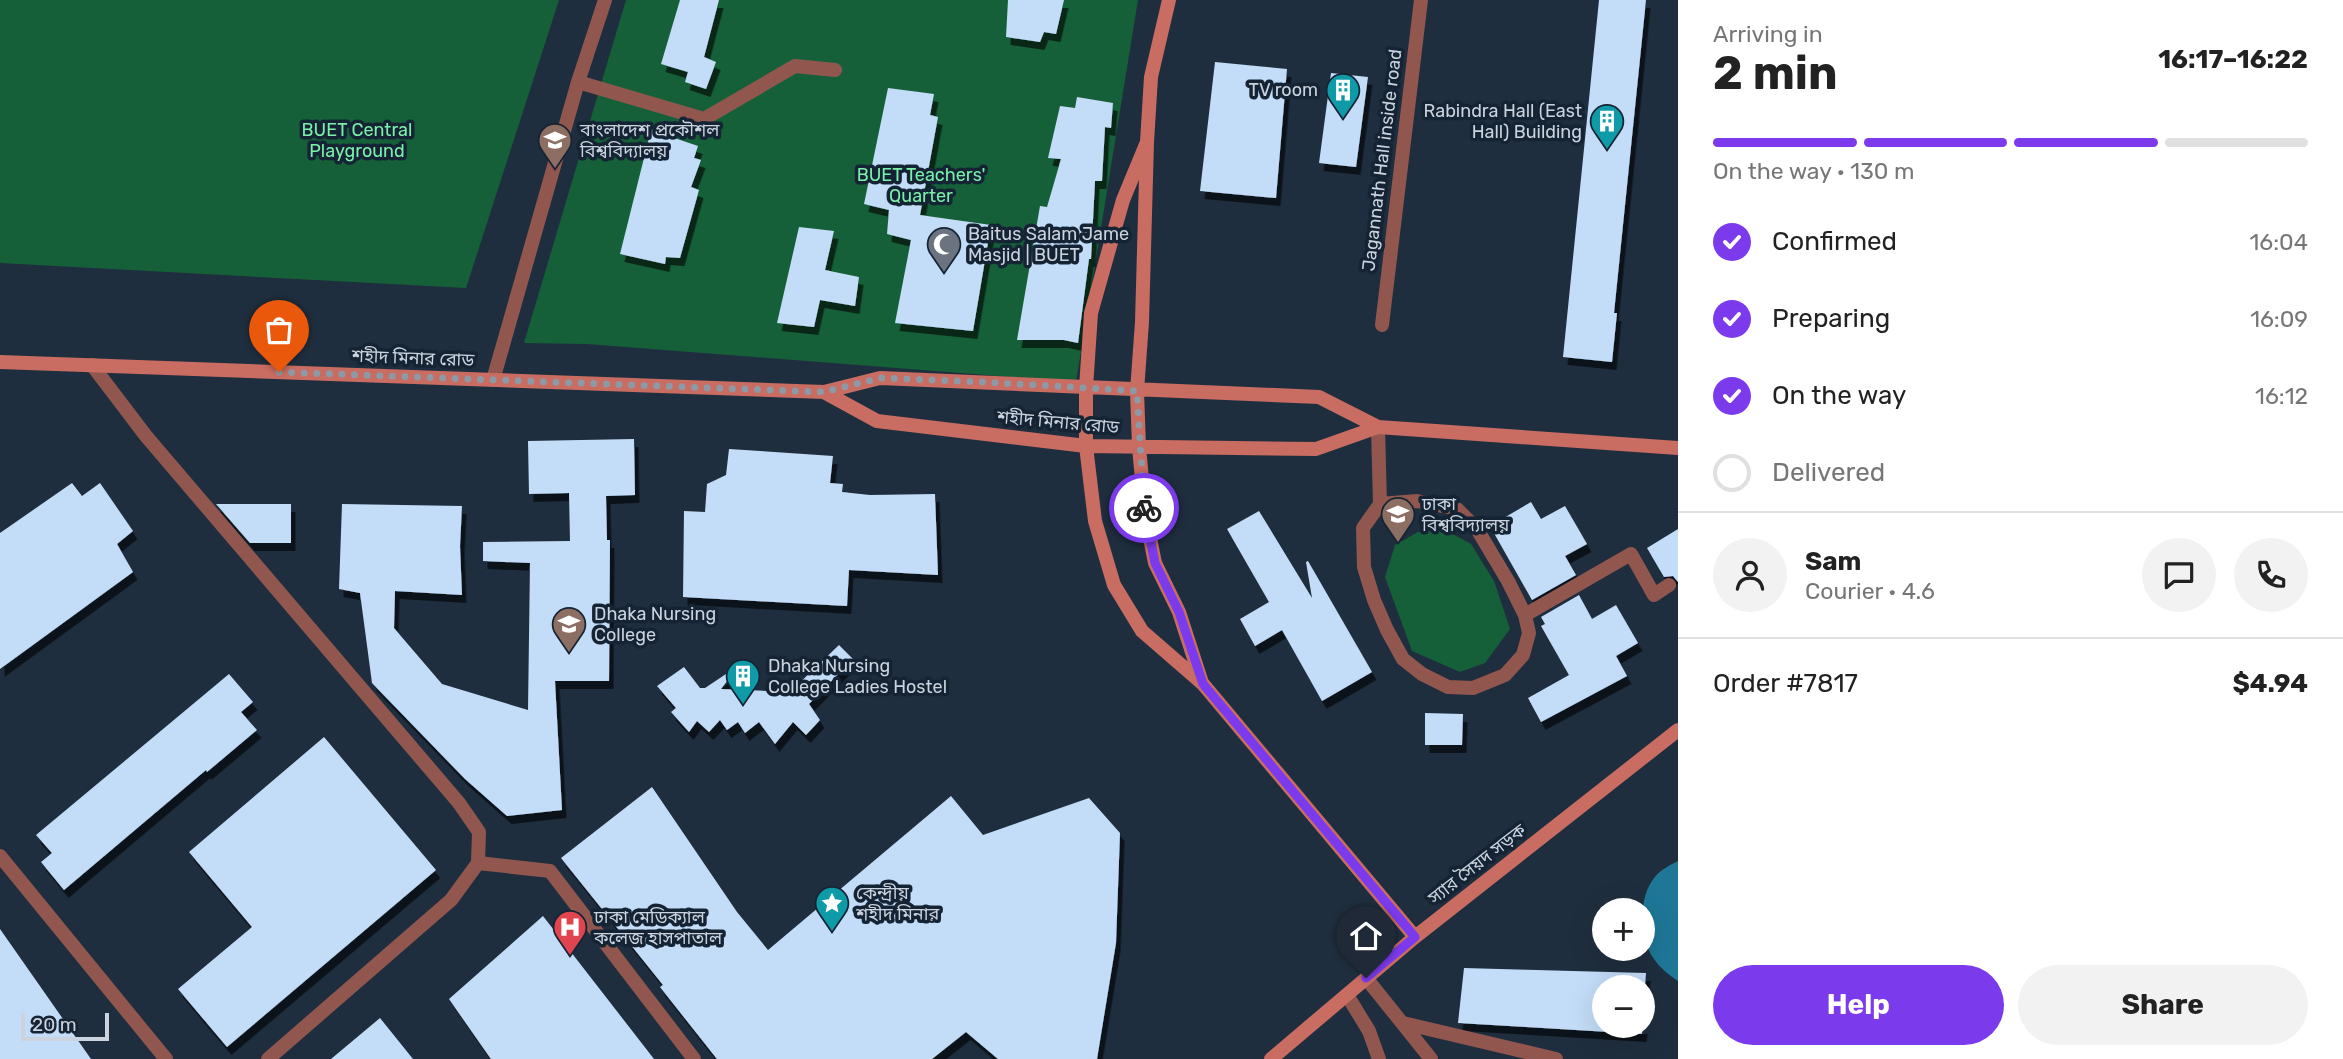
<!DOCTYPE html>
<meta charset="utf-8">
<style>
:root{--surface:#fff;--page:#f2f2f2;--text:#222;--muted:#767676;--line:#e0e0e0;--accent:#7c3aed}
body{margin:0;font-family:Rubik,"Noto Sans Bengali",sans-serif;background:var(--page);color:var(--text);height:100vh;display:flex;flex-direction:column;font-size:26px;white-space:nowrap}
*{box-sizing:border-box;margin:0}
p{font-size:23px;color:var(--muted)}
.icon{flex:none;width:38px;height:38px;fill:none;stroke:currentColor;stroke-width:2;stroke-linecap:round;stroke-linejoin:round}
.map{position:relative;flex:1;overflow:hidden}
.side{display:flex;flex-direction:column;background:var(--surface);width:665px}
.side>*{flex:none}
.buttons{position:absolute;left:1592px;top:898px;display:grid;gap:14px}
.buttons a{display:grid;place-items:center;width:63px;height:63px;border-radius:50%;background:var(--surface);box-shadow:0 7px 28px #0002;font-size:35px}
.scale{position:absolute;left:21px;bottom:18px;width:88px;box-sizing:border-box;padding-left:7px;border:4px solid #cad3de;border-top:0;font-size:19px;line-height:24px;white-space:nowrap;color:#cad3de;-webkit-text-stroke:5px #152434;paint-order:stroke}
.pin{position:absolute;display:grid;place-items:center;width:60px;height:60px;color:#fff;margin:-72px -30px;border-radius:50% 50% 50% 0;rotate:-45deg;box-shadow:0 0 7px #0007}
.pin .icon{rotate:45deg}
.courier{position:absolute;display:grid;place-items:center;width:70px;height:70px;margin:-35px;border:5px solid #7c3aed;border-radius:50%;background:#fff;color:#222;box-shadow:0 2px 9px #0007}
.head em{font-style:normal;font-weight:700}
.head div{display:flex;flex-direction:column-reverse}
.head{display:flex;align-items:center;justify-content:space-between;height:119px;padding:0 35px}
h1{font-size:46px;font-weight:700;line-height:52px}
.bar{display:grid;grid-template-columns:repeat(4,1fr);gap:10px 7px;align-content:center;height:84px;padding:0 35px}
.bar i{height:9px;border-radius:5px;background:var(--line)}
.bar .selected{background:var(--accent)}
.bar p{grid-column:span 4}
.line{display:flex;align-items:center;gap:18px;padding:0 35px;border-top:2px solid var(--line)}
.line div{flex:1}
.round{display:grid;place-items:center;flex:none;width:74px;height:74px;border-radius:37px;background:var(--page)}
ol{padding:0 35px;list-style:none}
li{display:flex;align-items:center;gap:21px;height:77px}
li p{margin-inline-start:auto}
li .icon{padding:7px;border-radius:50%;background:var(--accent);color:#fff;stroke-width:4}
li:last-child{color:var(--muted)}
li i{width:38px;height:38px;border:4px solid var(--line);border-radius:50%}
.primary-button{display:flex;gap:14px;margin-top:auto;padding:14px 35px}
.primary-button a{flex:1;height:80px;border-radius:42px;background:var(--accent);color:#fff;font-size:28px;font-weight:700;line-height:80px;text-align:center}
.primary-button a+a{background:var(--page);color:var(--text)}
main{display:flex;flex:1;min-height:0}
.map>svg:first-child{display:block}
.green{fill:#166039}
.water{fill:#1e7797}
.building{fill:#c3dcf7;filter:url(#shadow)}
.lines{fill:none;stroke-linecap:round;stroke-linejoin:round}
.service{stroke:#91574f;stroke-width:14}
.secondary{stroke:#c96c61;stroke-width:14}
.done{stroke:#8e99a6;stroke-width:7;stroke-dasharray:0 12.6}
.route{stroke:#7c3aed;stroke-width:9}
.labels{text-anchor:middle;stroke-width:7;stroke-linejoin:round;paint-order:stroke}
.poi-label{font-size:18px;fill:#cad3de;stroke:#152434;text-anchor:start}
.park-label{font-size:18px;fill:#7bf0a9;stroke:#152434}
.street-label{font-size:18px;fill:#cad3de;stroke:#152434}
</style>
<main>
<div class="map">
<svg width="1678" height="1059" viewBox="0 0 1678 1059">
<defs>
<filter id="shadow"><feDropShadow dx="4.5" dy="8" stdDeviation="0" flood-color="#0009"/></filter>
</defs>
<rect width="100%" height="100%" fill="#1f2e3e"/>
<!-- green -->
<path class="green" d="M 0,0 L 559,0 L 466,288 L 0,263 Z
M 626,0 L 1138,0 L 1076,382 L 587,344 L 524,343 Z
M 1445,530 L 1471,544 L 1494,581 L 1510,629 L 1485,663 L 1460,672 L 1412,651 L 1385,577 L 1395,545 L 1418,532 Z"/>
<!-- water -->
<path class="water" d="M 1678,861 L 1678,981 C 1669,975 1660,968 1654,959 C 1640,940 1638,901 1652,881 C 1658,871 1668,866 1678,861 Z"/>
<!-- building -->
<path class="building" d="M 680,0 L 719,0 L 704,57 L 716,62 L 706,89 L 685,82 L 688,72 L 661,64 Z
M 1008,0 L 1064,0 L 1056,34 L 1044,32 L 1040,42 L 1006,37 Z
M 1599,0 L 1646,0 L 1614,313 L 1617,313 L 1612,362 L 1563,357 Z
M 1215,62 L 1287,69 L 1276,198 L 1200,191 Z
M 1331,73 L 1368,77 L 1356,167 L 1319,163 Z
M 888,88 L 934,94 L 930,115 L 938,117 L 920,215 L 991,225 L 973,331 L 895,323 L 911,240 L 887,234 L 889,210 L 864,204 Z
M 1077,97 L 1113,103 L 1111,128 L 1105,127 L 1102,181 L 1095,181 L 1091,259 L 1089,259 L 1078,343 L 1064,340 L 1017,340 L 1040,206 L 1047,207 L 1061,159 L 1048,158 L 1060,106 L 1075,108 Z
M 651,130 L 698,146 L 694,158 L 701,160 L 691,187 L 699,190 L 680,258 L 666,257 L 665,264 L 620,254 Z
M 799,227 L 834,231 L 825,270 L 859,277 L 855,306 L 820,300 L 814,327 L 777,323 Z
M 634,439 L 635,495 L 606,496 L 607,540 L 610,540 L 609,681 L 555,681 L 562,810 L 507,816 L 465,779 L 372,683 L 360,593 L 339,589 L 342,504 L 462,506 L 460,546 L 462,595 L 395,591 L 394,628 L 442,684 L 528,710 L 530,563 L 483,561 L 483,542 L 570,541 L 569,493 L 529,494 L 528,441 Z
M 729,449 L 833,456 L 830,483 L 843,484 L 842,492 L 870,495 L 935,494 L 938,575 L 849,570 L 847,606 L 683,597 L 684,511 L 705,512 L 707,484 L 726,475 Z
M 72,483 L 82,496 L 100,483 L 133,531 L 117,544 L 133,572 L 0,669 L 0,533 Z
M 1531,502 L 1541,519 L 1565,506 L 1587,544 L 1565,556 L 1576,575 L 1532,600 L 1490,526 Z
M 216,504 L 291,504 L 291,543 L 250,543 Z
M 1259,511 L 1312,598 L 1306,562 L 1308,561 L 1372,672 L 1322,701 L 1282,630 L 1255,646 L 1240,619 L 1269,602 L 1227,529 Z
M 1678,529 L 1678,582 L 1673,576 L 1664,577 L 1647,548 Z
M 1579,595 L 1592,619 L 1616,605 L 1638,643 L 1616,656 L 1627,676 L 1541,722 L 1528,698 L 1569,675 L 1541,626 L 1545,624 L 1541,617 Z
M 839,645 L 853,659 L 809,704 L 820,720 L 806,735 L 793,722 L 775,744 L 759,722 L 745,733 L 738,722 L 727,730 L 720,720 L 709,732 L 697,721 L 689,732 L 671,712 L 676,708 L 657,686 L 684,667 L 700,688 L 705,688 L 729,672 L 732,675 L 721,689 L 790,692 Z
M 229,674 L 253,702 L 241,712 L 257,730 L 207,772 L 206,770 L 64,890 L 41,862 L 52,853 L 36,835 Z
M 1425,713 L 1463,714 L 1462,745 L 1425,745 Z
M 324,737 L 436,870 L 227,1047 L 178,989 L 252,927 L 189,852 Z
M 652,787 L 737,912 L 768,950 L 951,796 L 983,835 L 1089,798 L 1120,833 L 1116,943 L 1097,1059 L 998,1059 L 966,1032 L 932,1059 L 717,1059 L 660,987 L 663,985 L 561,858 Z
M 543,916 L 654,1059 L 491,1059 L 449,999 Z
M 0,929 L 91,1059 L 0,1059 Z
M 1464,968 L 1646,973 L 1643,1013 L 1643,987 L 1605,987 L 1605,1026 L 1643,1026 L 1642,1034 L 1458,1023 Z
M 380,1018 L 413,1059 L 331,1059 Z"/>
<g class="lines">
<!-- service -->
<path class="service" d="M 578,82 L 704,119 L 795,66 L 835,70
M 1382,325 L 1421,0
M 92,365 L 146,436 L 459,803 L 479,832 L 478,863 L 451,900 L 268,1059
M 493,380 L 578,82 L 605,0
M 1378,427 L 1380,504 L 1363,528 L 1364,567 L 1374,600 L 1387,630 L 1403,659 L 1422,674 L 1448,687 L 1473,688 L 1505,675 L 1523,655 L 1529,633 L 1525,615 L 1508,581 L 1477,529 L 1457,509 L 1417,501 L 1380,504
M 1525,615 L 1631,554 L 1654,595 L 1669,585
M 0,856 L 166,1059
M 478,863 L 550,871 L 694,1059
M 1366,978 L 1431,1059
M 1347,995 L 1369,1031 L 1379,1059
M 1403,1023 L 1556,1059"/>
<!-- secondary -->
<path class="secondary" d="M 1169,0 L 1151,77 L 1147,142 L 1142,322 L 1137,391 L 1139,447 L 1145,513 L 1155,563 L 1179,612 L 1202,683
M 1147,142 L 1123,200 L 1091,313 L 1086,388 L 1086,446 L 1095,521 L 1114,585 L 1142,631 L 1203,684 L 1415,937
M 0,362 L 824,392 L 880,378 L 1319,397 L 1378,427
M 824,392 L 877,421 L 1086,446 L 1316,449 L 1378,427 L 1678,448
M 1271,1059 L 1415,937 L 1678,730"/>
</g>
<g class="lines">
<!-- done -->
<path class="done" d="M 279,372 L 824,392 L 880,378 L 984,382 L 1137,391 L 1144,508"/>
<!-- route -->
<path class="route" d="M 1144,508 L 1155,563 L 1179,612 L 1203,684 L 1415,937 L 1366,978"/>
</g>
<!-- icons -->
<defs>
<symbol id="building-pin" viewBox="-11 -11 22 30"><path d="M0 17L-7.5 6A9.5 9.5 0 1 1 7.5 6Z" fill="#0f9aa8" stroke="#152434"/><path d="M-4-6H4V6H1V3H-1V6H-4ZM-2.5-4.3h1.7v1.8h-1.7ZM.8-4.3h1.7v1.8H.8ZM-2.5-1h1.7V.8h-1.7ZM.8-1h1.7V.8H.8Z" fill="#fff"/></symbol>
<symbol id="university-pin" viewBox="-11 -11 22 30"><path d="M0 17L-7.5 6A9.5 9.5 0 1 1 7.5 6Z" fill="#8d6e63" stroke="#152434"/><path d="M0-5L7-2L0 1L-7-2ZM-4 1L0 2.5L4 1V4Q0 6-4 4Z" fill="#fff"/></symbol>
<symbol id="mosque-pin" viewBox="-11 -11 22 30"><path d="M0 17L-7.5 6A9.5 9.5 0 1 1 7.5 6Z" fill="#6b7280" stroke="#152434"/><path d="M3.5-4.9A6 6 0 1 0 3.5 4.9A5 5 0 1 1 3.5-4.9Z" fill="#fff"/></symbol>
<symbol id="sight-pin" viewBox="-11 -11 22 30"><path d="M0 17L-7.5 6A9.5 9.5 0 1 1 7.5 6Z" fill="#0f9aa8" stroke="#152434"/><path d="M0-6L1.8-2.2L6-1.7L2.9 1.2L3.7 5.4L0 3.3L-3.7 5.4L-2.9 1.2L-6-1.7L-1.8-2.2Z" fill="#fff"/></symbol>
<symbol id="hospital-pin" viewBox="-11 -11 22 30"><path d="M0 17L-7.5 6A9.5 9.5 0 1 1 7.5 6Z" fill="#e0444e" stroke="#152434"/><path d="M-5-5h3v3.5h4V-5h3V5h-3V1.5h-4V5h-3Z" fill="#fff"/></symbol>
</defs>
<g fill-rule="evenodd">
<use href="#building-pin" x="1324" y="71" width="38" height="52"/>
<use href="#building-pin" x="1588" y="102" width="38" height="52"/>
<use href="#university-pin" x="536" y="121" width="38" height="52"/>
<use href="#mosque-pin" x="925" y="225" width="38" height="52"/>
<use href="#university-pin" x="1379" y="495" width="38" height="52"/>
<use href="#university-pin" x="550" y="605" width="38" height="52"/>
<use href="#building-pin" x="724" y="657" width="38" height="52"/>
<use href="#sight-pin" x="813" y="884" width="38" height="52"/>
<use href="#hospital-pin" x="551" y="908" width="38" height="52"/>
</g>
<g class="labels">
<!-- poi labels -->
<g class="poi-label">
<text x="1318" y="96" text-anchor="end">TV room</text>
<text x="1582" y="117" text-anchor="end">Rabindra Hall (East<tspan x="1582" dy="21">Hall) Building</tspan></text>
<text x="580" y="136">বাংলাদেশ প্রকৌশল<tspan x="580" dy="21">বিশ্ববিদ্যালয়</tspan></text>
<text x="968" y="240">Baitus Salam Jame<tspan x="968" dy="21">Masjid | BUET</tspan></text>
<text x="1422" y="510">ঢাকা<tspan x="1422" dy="21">বিশ্ববিদ্যালয়</tspan></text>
<text x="594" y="620">Dhaka Nursing<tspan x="594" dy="21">College</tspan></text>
<text x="768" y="672">Dhaka Nursing<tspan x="768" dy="21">College Ladies Hostel</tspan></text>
<text x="856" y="899">কেন্দ্রীয়<tspan x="856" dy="21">শহীদ মিনার</tspan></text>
<text x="594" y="923">ঢাকা মেডিক্যাল<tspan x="594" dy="21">কলেজ হাসপাতাল</tspan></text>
</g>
<!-- park labels -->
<g class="park-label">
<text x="357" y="136">BUET Central<tspan x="357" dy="21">Playground</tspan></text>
<text x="921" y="181">BUET Teachers'<tspan x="921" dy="21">Quarter</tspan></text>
</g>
<!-- street labels -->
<g class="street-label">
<text transform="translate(1382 160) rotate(-83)" y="6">Jagannath Hall inside road</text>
<text transform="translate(413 358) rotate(2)" y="6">শহীদ মিনার রোড</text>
<text transform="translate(1058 422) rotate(5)" y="6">শহীদ মিনার রোড</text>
<text transform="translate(1477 864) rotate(-38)" y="6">স্যার সৈয়দ সড়ক</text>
</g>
</g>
</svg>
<div class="buttons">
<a>+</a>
<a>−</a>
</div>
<div class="scale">20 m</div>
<div class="pin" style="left:279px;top:372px;background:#ea580c"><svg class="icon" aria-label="bag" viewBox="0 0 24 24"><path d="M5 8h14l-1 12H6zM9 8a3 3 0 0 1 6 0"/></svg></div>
<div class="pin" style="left:1366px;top:978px;background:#1f2937"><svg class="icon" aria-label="home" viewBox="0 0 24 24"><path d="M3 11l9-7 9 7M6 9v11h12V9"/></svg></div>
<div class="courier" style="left:1144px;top:508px"><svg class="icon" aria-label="bike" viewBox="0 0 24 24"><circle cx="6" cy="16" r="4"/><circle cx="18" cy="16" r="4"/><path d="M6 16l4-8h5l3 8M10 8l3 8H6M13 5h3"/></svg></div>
</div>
<section class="side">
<div class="head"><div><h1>2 min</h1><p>Arriving in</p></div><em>16:17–16:22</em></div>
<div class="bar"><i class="selected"></i><i class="selected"></i><i class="selected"></i><i></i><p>On the way · 130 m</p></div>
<ol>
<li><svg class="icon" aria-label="check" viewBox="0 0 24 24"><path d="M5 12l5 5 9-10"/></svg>Confirmed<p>16:04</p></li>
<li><svg class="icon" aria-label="check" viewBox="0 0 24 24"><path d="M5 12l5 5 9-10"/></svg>Preparing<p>16:09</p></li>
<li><svg class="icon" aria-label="check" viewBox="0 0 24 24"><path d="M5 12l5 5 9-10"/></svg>On the way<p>16:12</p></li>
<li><i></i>Delivered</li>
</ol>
<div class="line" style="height:126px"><a class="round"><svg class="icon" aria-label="person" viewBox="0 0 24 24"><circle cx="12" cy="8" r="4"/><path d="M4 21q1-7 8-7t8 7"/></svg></a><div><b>Sam</b><p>Courier · 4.6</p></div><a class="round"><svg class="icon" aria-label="chat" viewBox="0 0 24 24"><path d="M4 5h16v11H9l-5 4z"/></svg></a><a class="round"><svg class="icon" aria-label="phone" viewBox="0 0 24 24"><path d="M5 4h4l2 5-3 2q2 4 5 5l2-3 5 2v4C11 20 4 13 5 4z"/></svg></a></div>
<div class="line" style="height:91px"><div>Order #7817</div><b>$4.94</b></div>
<div class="primary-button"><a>Help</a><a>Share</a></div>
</section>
</main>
